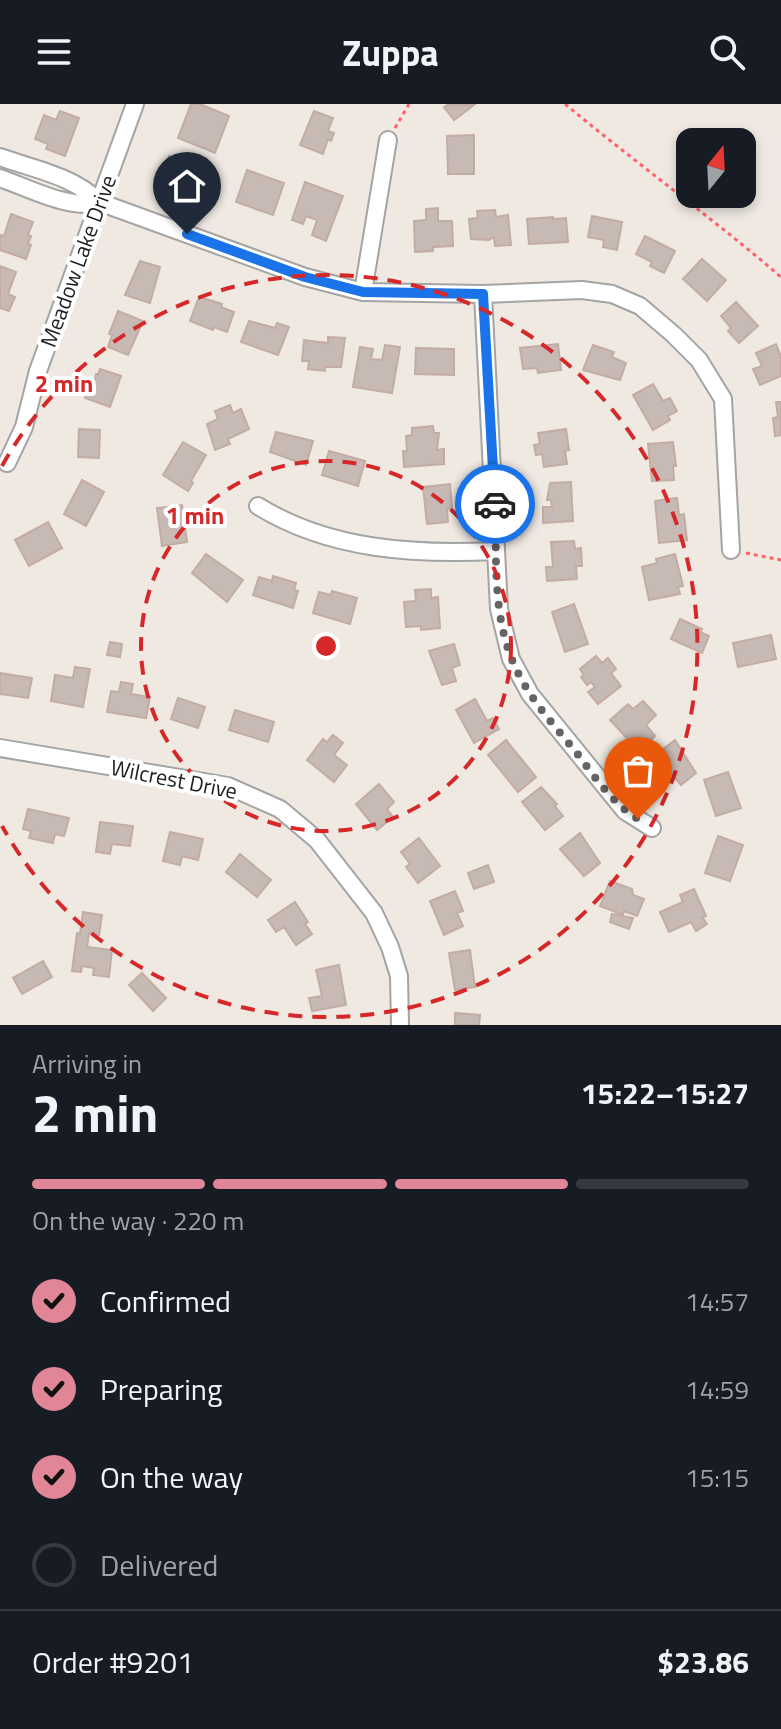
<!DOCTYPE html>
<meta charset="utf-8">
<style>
:root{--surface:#171b24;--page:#20242c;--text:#f1f3f6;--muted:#9ea1a6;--line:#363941;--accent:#e08696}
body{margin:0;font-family:"Titillium Web",sans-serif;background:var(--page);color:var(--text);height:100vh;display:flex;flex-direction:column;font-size:30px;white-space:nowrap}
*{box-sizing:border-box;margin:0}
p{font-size:26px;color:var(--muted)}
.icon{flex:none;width:44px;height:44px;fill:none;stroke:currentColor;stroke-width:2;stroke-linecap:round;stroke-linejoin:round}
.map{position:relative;height:921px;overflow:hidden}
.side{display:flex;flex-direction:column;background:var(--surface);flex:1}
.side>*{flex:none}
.needle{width:52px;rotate:18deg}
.tools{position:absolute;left:676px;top:24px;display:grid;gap:16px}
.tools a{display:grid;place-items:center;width:80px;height:80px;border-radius:16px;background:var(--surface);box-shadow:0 4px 12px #0003;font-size:40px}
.pin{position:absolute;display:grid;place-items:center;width:68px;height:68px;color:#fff;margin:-82px -34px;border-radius:50% 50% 50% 0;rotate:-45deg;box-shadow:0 0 8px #0007}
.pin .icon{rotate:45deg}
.courier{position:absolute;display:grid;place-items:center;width:80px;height:80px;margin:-40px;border:6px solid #1a73e8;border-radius:50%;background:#fff;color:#222;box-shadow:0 2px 10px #0007}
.overview em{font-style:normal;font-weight:700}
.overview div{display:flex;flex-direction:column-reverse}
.overview{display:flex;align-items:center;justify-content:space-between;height:136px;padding:0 32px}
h1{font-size:52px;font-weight:700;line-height:60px}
.bar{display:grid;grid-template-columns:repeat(4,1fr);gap:12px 8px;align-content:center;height:96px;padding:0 32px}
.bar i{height:10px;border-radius:6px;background:var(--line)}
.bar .current{background:var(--accent)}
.bar p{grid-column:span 4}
.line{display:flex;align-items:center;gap:20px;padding:0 32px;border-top:2px solid var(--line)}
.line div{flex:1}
ol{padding:0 32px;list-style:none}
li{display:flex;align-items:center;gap:24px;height:88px}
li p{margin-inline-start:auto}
li .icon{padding:8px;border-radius:50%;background:var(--accent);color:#111;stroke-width:4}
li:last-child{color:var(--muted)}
li i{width:44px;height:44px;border:4px solid var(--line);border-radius:50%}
header{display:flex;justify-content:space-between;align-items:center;height:104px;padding:0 32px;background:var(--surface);font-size:36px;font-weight:700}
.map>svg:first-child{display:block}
.building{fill:#c7bab5;stroke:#c2aca4;stroke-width:2}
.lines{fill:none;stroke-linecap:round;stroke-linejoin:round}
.minor-casing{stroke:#a4a4a4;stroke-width:20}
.path{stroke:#ff646d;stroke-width:3;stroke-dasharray:4 4;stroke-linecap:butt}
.minor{stroke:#fff;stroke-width:16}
.done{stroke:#666462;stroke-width:8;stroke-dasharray:0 14.4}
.route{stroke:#1a73e8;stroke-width:10}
.ring{fill:none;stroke:#d62828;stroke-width:4;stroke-dasharray:14 10}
.labels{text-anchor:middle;stroke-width:8;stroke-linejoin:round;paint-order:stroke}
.street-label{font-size:22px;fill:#1d1d1d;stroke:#fff}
.centre{fill:#d62828;stroke:#fff;stroke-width:4}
.ring-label{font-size:24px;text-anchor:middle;font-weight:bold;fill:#d62828;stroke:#fff;stroke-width:8;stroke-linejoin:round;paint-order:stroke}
</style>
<header><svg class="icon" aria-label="menu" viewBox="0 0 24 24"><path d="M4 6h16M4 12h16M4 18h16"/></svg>Zuppa<svg class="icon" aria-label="search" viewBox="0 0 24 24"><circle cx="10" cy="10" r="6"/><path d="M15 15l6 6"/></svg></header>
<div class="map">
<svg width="781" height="921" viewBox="0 0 781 921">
<rect width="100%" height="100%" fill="#efe9e2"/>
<!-- building -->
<path class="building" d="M 191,0 L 200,0 L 229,12 L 215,49 L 178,34 Z
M 448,1 L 447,0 L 474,1 L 454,16 L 444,3 Z
M 60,7 L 79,14 L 65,52 L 46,45 L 48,40 L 35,35 L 44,11 L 56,16 Z
M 314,7 L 333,14 L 328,27 L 334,29 L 331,37 L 328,35 L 323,50 L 300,41 Z
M 474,31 L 474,70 L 448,70 L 447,32 Z
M 169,52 L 195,61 L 183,95 L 158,86 Z
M 247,66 L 284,79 L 273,111 L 236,98 Z
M 305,78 L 343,92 L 326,137 L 312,131 L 317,116 L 306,112 L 303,120 L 292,116 Z
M 438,104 L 438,117 L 452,117 L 453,142 L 433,143 L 433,147 L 415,148 L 414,117 L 426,116 L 426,105 Z
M 495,106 L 496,113 L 508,111 L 511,141 L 495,142 L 494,133 L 489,136 L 471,135 L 469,115 L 478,114 L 477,107 Z
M 11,110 L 33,118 L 28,131 L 31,132 L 28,140 L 31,141 L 26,155 L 0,146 L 0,134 L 1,131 L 4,132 Z
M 592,112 L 622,118 L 617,146 L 603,143 L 604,136 L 588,133 Z
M 553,113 L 553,115 L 566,114 L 568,138 L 529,140 L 527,115 Z
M 645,132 L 675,147 L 664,169 L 650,162 L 652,158 L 636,150 Z
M 702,155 L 726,176 L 707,197 L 683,175 Z
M 140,157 L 160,163 L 150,199 L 125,191 Z
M 0,162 L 16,168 L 8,190 L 15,193 L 9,207 L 0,204 Z
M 199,193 L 222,200 L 221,203 L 234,208 L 227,228 L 214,223 L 213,226 L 190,217 Z
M 736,198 L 758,222 L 739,239 L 728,227 L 731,224 L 721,212 Z
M 118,207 L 143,217 L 128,251 L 108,243 L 112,231 L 109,230 Z
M 249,217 L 275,224 L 277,219 L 289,223 L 278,251 L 241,238 Z
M 328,233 L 345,234 L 341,263 L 325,263 L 325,267 L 308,265 L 309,257 L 302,257 L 304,236 L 328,239 Z
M 558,240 L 561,266 L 538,269 L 537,264 L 523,265 L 520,244 Z
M 776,240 L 781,253 L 781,272 L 760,281 L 753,265 L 762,262 L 756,249 Z
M 385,241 L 400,243 L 392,289 L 353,283 L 360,243 L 373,245 L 371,255 L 382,256 Z
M 593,241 L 614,248 L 612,253 L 626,259 L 620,276 L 583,266 Z
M 416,244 L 454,245 L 454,271 L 415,270 Z
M 100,265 L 121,272 L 110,303 L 85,294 L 90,282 L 94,283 L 96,270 L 98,271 Z
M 653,280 L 663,297 L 670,294 L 677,307 L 668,312 L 670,316 L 653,326 L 633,291 Z
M 776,298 L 781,298 L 781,331 L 775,332 L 773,314 L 778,313 Z
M 230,301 L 233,309 L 241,305 L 249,325 L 228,335 L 230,340 L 215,346 L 207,320 L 218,315 L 215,307 Z
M 433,322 L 434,329 L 439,329 L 437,346 L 444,345 L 444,360 L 404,363 L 403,347 L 407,347 L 406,332 L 412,331 L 412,324 Z
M 79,325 L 100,326 L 99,354 L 78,353 Z
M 566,325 L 569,346 L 565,347 L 567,360 L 544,363 L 542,350 L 536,351 L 534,341 L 540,340 L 538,329 Z
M 276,328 L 313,337 L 306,361 L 270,348 Z
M 183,338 L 206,351 L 191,377 L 193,379 L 188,387 L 163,371 Z
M 673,338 L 676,362 L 673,362 L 674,376 L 652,377 L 648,340 Z
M 329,347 L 365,357 L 358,382 L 322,371 Z
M 82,376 L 104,388 L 86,422 L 64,410 Z
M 571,378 L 573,417 L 543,419 L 543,403 L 552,403 L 551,396 L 547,396 L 550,379 Z
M 450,380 L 452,404 L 447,405 L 448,418 L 427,420 L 423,383 Z
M 677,394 L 679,411 L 684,410 L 687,436 L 659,439 L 655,397 Z
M 182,401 L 187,438 L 162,442 L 157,404 Z
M 48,418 L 62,444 L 29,462 L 15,436 Z
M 574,437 L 575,445 L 581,444 L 582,462 L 576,462 L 577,475 L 547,477 L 546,463 L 553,463 L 551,438 Z
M 206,450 L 243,476 L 227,498 L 192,469 Z
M 675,450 L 683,482 L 678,483 L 680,490 L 649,496 L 642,463 L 657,459 L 656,455 Z
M 273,472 L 296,479 L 294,486 L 298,487 L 293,504 L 253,491 L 259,473 L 272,477 Z
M 431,485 L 431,494 L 438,493 L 440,524 L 421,526 L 421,522 L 406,523 L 404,498 L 416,497 L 415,486 Z
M 332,487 L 357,494 L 350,520 L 313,509 L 319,488 L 331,491 Z
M 574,500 L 588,540 L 565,548 L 552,508 Z
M 680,515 L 702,525 L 700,528 L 709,532 L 702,549 L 671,535 Z
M 771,531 L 776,555 L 738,563 L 733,539 Z
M 110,538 L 122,540 L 120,553 L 107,551 Z
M 454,540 L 460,561 L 452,564 L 456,577 L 442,581 L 429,547 Z
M 596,552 L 602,559 L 608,554 L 616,565 L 611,569 L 621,582 L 598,600 L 588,588 L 595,583 L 591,578 L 587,581 L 581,573 L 584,571 L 580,565 Z
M 75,563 L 90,565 L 83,603 L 51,597 L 55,571 L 73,574 Z
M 0,569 L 32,574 L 28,594 L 0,590 Z
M 121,578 L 133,580 L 131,590 L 150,593 L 146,614 L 107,608 L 111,587 L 119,588 Z
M 178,594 L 205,603 L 198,624 L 171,615 Z
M 475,595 L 487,617 L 493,614 L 499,625 L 474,639 L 456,606 Z
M 643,597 L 656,611 L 646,621 L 655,632 L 639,647 L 610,616 L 628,600 L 633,605 Z
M 235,606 L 274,618 L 268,638 L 229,626 Z
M 333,631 L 343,639 L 334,651 L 347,661 L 334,678 L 307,656 L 323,635 L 327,638 Z
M 506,636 L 536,673 L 518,688 L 488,651 Z
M 675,636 L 696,669 L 681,681 L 671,669 L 668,672 L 653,653 Z
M 728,668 L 741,704 L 716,712 L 704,676 Z
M 379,680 L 394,698 L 387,705 L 393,713 L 377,726 L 356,700 Z
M 541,683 L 557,700 L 555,702 L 563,712 L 545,726 L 522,698 Z
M 28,705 L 69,714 L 64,732 L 55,730 L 53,739 L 29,734 L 31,727 L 23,725 Z
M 100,718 L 133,722 L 130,742 L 112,740 L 110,750 L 96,748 Z
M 170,728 L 203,735 L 198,756 L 182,752 L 180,761 L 163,757 Z
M 580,729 L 600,759 L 584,772 L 560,745 Z
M 718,732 L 743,741 L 730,777 L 705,769 Z
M 419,734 L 440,762 L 418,779 L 406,763 L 410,760 L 401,748 Z
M 240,750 L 271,776 L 257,793 L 226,768 Z
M 488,761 L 494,778 L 474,785 L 468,769 Z
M 610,777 L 632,785 L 633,791 L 644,795 L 637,812 L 624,807 L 623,811 L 600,802 Z
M 694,785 L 706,812 L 702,813 L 707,820 L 696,827 L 691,818 L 669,828 L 660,808 L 683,798 L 680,791 Z
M 455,787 L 463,807 L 457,809 L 463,822 L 444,831 L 430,797 Z
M 295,798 L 308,818 L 305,820 L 312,830 L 296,841 L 284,823 L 276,828 L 268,816 Z
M 83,808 L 102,811 L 99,831 L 89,829 L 87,843 L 112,846 L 109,873 L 93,871 L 94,864 L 82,862 L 81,868 L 72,867 L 77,829 L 80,830 Z
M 612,810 L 633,814 L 629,825 L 610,818 Z
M 470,846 L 475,883 L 455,886 L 449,849 Z
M 43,857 L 52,873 L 22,890 L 13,874 Z
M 339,861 L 346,901 L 312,907 L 309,894 L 322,892 L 316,866 Z
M 142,869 L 166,894 L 153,907 L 129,881 Z
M 455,909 L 480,911 L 479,921 L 455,921 Z"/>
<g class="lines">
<defs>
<path id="minor" d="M 0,53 C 33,65 74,72 99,98 L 305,173 L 363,188 L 483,190 L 582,186 L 612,190 L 640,202 L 674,231 L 699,256 L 723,295 L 731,446
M 0,74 C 26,83 72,107 99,98
M 363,188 L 388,36
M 483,190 L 499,505 L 511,555 L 530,590 L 625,707 L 652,724
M 7,359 L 24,323 L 38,267 L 135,0
M 258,402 C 329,446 415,451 496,447
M 0,644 L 228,682 L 280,705 L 317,736 L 374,809 L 390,843 L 399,872 L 400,921"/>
</defs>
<!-- minor casing -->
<use href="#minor" class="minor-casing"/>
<!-- path -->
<path class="path" d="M 565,0 C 636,59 711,113 781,173
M 395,24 L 409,0
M 746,449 L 781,456"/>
<!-- minor -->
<use href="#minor" class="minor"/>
</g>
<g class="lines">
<!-- done -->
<path class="done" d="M 495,400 C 497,451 492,509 513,558 C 527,592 553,620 576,648 C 594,672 613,700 638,715"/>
<!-- route -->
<path class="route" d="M 187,130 L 305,173 L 363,188 L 483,190 L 495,400"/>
</g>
<!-- distance rings -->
<g class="ring">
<circle cx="326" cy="542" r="185"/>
<path d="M2 362A371 371 0 1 1 2 722"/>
</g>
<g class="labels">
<!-- street labels -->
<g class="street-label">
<text transform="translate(78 157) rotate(-70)" y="8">Meadow Lake Drive</text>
<text transform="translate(174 675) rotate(11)" y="8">Wilcrest Drive</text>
</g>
</g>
<circle cx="326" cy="542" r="12" class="centre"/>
<g class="ring-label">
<text x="64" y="288">2 min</text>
<text x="195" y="420">1 min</text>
</g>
</svg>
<div class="tools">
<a><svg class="needle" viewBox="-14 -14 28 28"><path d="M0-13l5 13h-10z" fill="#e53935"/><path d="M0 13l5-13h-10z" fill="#9ea1a6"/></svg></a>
</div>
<div class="pin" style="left:638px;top:715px;background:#ea580c"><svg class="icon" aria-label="bag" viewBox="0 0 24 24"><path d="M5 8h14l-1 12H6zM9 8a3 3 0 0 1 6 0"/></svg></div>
<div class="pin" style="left:187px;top:130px;background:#1f2937"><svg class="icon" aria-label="home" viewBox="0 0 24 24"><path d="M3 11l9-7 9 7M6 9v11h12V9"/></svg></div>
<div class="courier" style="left:495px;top:400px"><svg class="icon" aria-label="car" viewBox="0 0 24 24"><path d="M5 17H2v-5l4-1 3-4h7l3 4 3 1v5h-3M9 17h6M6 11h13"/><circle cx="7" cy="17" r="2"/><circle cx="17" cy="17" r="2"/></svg></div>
</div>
<section class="side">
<div class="overview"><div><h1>2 min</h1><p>Arriving in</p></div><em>15:22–15:27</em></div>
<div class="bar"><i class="current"></i><i class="current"></i><i class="current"></i><i></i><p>On the way · 220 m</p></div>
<ol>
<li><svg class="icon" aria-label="check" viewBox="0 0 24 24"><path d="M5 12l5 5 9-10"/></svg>Confirmed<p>14:57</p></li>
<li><svg class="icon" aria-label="check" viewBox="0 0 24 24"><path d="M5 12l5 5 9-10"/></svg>Preparing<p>14:59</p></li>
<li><svg class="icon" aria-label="check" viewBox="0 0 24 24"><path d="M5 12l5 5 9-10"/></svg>On the way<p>15:15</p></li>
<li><i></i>Delivered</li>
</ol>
<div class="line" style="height:104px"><div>Order #9201</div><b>$23.86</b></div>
</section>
